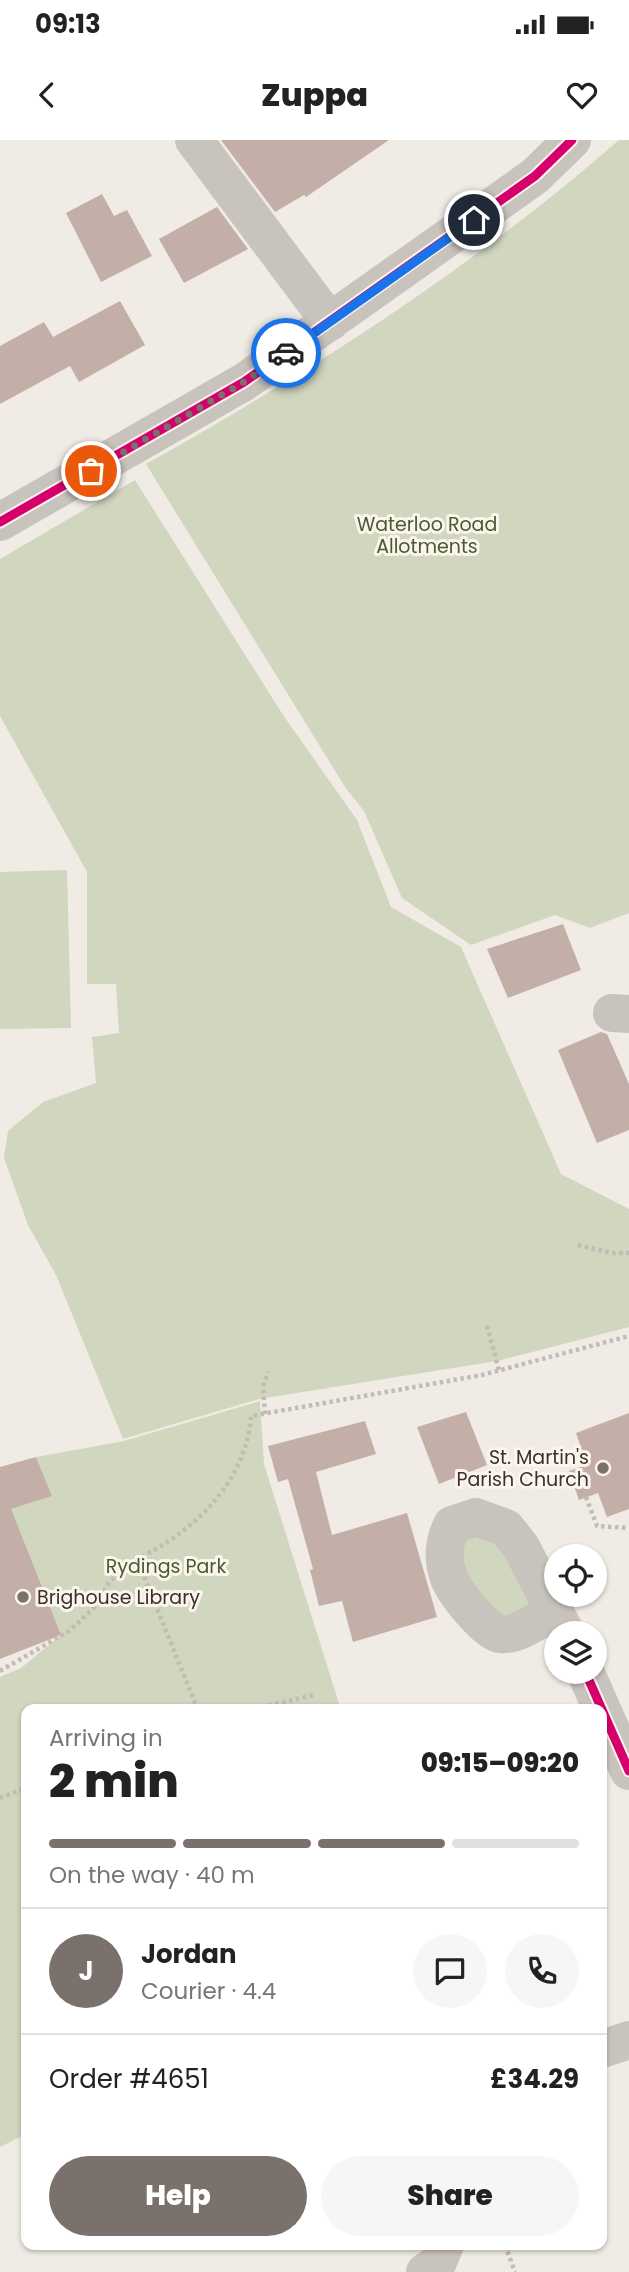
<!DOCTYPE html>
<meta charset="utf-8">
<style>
:root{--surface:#fff;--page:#f6f6f6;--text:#222;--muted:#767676;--line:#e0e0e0;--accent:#7a716c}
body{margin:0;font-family:Poppins,sans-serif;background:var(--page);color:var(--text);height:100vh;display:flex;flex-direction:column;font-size:26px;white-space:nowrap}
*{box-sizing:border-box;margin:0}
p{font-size:23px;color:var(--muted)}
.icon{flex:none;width:38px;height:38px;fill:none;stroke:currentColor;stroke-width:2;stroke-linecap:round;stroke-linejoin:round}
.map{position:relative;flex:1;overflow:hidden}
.drawer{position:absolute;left:21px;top:1564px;width:586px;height:546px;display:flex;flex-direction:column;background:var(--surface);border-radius:14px;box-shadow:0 2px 5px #0004}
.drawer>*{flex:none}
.buttons{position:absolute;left:544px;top:1404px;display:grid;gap:14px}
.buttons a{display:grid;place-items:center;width:63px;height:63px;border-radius:50%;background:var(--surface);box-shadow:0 2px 5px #0004;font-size:35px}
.pin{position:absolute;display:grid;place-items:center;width:60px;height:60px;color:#fff;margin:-30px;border:4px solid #fff;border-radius:50%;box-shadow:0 2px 7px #0007}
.courier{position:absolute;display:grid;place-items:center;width:70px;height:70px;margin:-35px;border:5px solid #1a73e8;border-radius:50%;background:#fff;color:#222;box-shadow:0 2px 9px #0007}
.overview em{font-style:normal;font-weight:800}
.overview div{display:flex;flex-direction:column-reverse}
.overview{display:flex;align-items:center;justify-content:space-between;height:119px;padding:0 28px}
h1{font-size:46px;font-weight:800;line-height:52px}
.bar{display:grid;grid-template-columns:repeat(4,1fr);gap:10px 7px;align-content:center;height:84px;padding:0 28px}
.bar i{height:9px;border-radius:5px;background:var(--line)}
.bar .on{background:var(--accent)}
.bar p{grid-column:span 4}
.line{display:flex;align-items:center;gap:18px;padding:0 28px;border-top:2px solid var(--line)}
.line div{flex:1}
.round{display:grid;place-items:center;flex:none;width:74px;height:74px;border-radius:37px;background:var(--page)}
.primary-button{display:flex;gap:14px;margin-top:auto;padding:14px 28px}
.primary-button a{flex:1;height:80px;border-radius:42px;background:var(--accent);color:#fff;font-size:28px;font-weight:800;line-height:80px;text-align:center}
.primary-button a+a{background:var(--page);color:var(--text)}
.status{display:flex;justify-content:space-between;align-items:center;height:49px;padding:0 35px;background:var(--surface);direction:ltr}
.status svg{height:19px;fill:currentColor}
header{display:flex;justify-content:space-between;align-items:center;height:91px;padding:0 28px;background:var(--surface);font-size:32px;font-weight:800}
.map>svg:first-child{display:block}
.green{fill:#d1d6bf}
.building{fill:#c3afa7}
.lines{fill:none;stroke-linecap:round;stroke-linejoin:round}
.path{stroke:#c2bbb6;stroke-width:4.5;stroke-dasharray:3.5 3.5;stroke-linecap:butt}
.minor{stroke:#c9c3be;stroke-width:38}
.cycleway-casing{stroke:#fbf5ee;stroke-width:13}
.cycleway{stroke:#d6006c;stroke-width:9}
.done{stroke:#7a716c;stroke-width:7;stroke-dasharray:0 12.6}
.route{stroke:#1a73e8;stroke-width:9}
.poi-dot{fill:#7a716c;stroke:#fbf5ee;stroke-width:2.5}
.labels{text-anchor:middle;stroke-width:6;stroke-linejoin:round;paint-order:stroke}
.park-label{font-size:19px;fill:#4a5a2e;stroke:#fbf5ee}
.poi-label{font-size:19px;fill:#3b302b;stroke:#fbf5ee;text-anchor:end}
</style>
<div class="status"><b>09:13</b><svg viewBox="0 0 49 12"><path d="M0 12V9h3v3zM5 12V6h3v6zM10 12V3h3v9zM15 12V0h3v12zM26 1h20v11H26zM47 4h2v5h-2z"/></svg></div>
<header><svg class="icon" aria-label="back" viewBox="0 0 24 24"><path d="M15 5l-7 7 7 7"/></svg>Zuppa<svg class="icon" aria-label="heart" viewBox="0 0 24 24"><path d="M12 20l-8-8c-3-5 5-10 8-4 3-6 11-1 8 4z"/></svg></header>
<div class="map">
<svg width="629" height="2132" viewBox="0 0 629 2132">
<rect width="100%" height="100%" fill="#f0ebe5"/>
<!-- green -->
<path class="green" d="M 619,0 L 629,0 L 629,773 L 590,788 L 555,775 L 471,805 L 402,758 L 364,671 L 345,647 L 146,324 C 312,231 475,126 619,0 Z
M 135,340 L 283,575 L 357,680 L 391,767 L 461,807 L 561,1034 L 629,1069 L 629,1187 L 497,1221 L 259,1259 L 123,1299 L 56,1135 L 28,1085 L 4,1018 L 8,991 L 43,962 L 96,943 L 92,897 L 119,893 L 116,844 L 87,844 L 87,732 L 0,576 L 0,419 Z
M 67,730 L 71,888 L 0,889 L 0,732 Z
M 260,1261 L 264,1324 L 341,1570 L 26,1570 L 26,1994 L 0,2007 L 0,1537 L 21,1528 L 61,1495 L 5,1371 L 51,1356 L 36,1317 L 124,1301 Z
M 471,1391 L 493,1397 L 531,1461 L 528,1469 L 507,1479 L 472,1449 L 457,1410 Z"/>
<!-- building -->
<path class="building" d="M 221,0 L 389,0 L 306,57 L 304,55 L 275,72 Z
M 102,54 L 114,76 L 127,70 L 152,116 L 101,142 L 66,73 Z
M 217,67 L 248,109 L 184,143 L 159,99 Z
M 120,161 L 145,205 L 79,242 L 70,226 L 0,264 L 0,206 L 44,182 L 53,197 Z
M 563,784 L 581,830 L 508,858 L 487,809 Z
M 601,892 L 607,894 L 629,944 L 629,990 L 597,1003 L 558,910 Z
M 466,1272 L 487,1325 L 439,1344 L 417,1287 Z
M 629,1273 L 629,1369 L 607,1377 L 598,1353 L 579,1360 L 569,1331 L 587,1325 L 576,1293 Z
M 365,1281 L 376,1314 L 316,1332 L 332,1395 L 407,1373 L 437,1477 L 353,1502 L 342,1461 L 319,1466 L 310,1430 L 313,1429 L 288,1339 L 278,1342 L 268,1306 Z
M 36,1317 L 52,1356 L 11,1369 L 61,1495 L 0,1519 L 0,1327 Z"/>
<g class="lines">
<!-- path -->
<path class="path" d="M 578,1105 L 612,1113 L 629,1113
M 487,1186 L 499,1230
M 265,1274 L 263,1247 L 268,1232
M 586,1357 L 597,1386 L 629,1388
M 0,1531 L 69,1491 L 95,1467 L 110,1441 L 137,1419
M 198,1570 L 137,1419 C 193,1392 246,1343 251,1276 L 482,1235 L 629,1196
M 248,1570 L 314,1555
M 0,1658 L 26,1648
M 505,2105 L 515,2132"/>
<!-- minor -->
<path class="minor" d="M 194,0 L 330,182
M 0,382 L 244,242 L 535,36 L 572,0
M 612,873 L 629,874
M 555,1470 C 541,1478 517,1497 500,1494 C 486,1492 454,1452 449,1438 C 442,1420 444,1401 452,1385 L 476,1377 L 506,1388 L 521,1407 L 566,1493
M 585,1531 L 629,1631
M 602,1909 L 629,1900
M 425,2132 L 437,2124 L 445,2105"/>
<defs>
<path id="cycleway" d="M 0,382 L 244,242 L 535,36 L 572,0
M 585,1531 L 629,1631"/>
</defs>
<!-- cycleway casing -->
<use href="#cycleway" class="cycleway-casing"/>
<!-- cycleway -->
<use href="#cycleway" class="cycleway"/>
</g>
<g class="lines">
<!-- done -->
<path class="done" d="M 91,331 L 244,242 L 286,213"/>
<!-- route -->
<path class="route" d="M 286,213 L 474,80"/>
</g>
<!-- markers -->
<g class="poi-dot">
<circle cx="603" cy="1328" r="7"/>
<circle cx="23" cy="1457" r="7"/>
</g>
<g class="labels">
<!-- park labels -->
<g class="park-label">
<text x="427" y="391">Waterloo Road<tspan x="427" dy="22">Allotments</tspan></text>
<text x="166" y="1433">Rydings Park</text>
</g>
<!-- poi labels -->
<g class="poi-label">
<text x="589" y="1324">St. Martin's<tspan x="589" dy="22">Parish Church</tspan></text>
<text x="37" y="1464" text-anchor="start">Brighouse Library</text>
</g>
</g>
</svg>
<div class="buttons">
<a><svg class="icon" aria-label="locate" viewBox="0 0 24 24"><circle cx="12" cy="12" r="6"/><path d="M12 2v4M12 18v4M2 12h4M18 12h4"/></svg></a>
<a><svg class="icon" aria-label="layers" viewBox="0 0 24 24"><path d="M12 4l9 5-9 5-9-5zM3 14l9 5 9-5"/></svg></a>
</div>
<div class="pin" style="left:91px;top:331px;background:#ea580c"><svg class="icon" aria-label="bag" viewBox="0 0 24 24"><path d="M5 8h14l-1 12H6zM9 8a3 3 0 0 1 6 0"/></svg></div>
<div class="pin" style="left:474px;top:80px;background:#1f2937"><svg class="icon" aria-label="home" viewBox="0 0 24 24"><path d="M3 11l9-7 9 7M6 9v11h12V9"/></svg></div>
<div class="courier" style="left:286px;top:213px"><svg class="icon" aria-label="car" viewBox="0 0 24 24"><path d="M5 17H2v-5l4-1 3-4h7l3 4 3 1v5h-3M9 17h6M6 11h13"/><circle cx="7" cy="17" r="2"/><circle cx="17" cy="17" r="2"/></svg></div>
<section class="drawer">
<div class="overview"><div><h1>2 min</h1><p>Arriving in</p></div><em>09:15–09:20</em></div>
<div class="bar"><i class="on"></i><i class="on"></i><i class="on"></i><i></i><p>On the way · 40 m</p></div>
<div class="line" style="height:126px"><b class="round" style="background:var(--accent);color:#fff">J</b><div><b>Jordan</b><p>Courier · 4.4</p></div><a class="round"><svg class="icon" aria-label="chat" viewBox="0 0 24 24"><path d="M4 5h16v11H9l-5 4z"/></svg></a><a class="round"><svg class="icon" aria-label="phone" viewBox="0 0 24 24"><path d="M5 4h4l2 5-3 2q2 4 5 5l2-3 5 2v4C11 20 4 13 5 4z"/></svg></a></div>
<div class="line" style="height:91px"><div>Order #4651</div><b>£34.29</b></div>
<div class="primary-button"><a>Help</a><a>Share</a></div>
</section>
</div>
